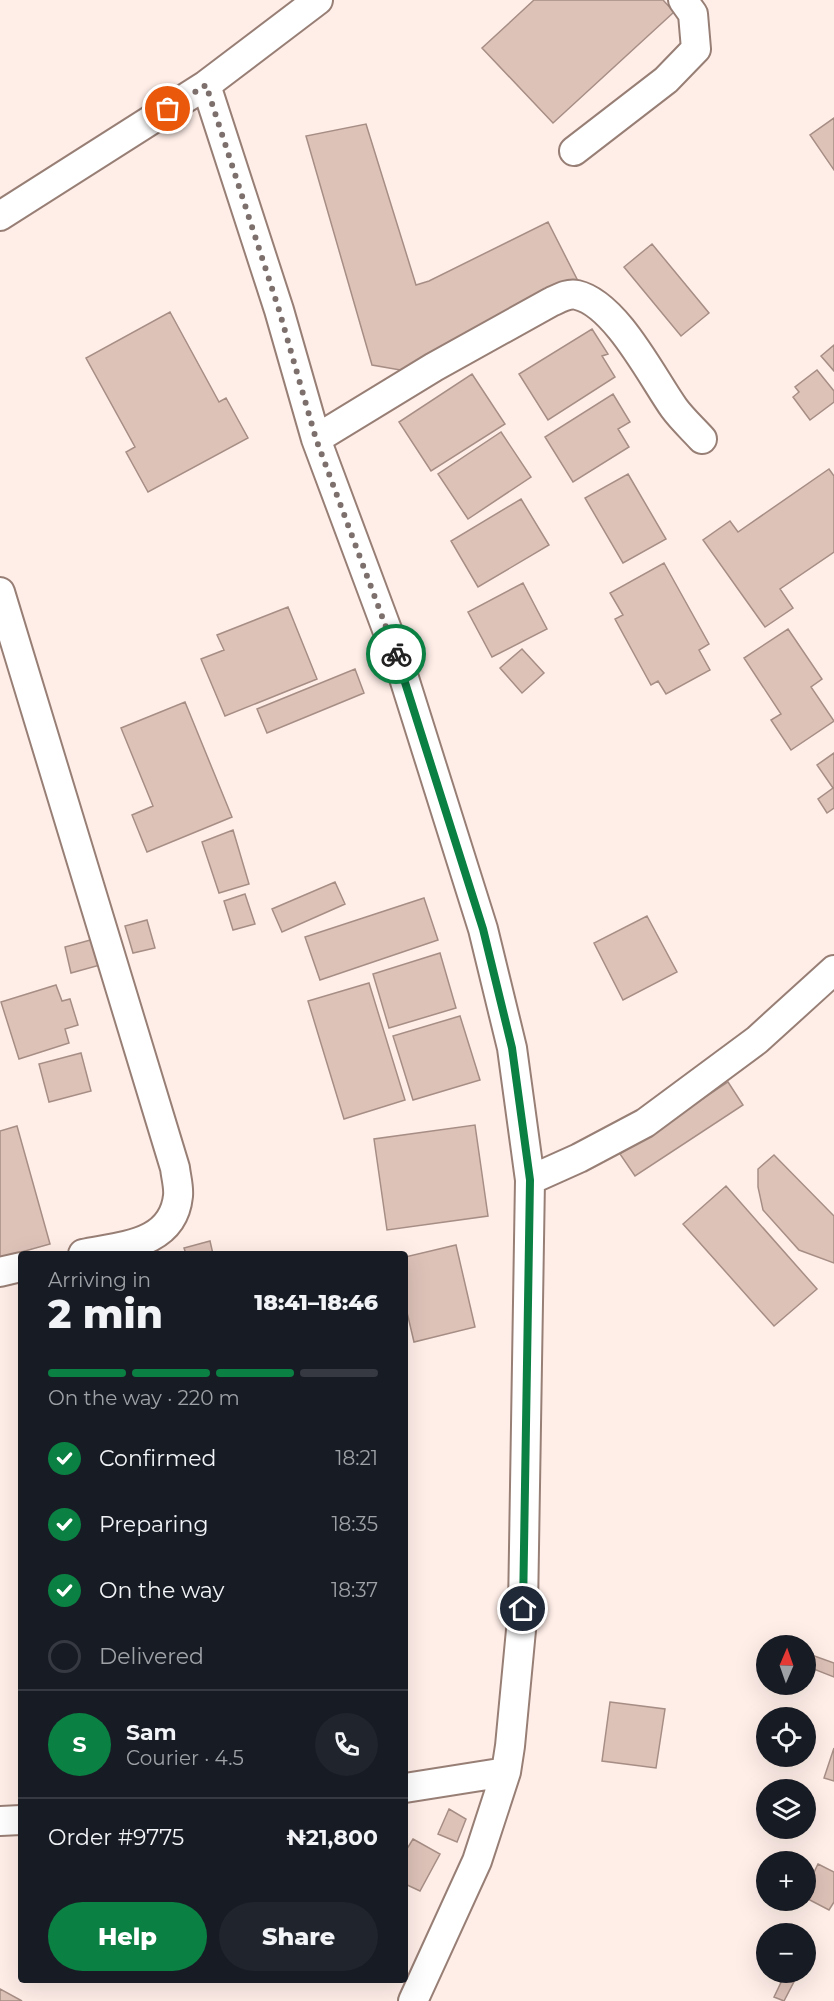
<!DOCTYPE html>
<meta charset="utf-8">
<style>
:root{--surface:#171b24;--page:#20242c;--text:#f1f3f6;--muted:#9ea1a6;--line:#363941;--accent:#0b8043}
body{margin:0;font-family:Montserrat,sans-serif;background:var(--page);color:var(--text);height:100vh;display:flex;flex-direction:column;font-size:22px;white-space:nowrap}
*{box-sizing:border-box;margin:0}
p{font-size:20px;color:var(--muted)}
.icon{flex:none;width:33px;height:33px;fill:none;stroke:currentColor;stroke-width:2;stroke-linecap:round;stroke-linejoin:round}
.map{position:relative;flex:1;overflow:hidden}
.side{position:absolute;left:18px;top:1251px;width:390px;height:732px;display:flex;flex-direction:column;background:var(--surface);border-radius:6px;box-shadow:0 6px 24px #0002}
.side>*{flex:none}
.needle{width:39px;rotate:2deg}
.buttons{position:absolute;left:756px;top:1635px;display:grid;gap:12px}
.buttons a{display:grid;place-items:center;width:60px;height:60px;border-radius:50%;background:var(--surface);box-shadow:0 6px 24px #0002;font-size:30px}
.pin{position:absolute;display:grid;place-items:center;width:51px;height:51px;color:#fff;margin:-26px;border:3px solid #fff;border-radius:50%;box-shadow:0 2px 6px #0007}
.courier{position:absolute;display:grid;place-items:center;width:60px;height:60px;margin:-30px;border:4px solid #0b8043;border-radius:50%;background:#fff;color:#222;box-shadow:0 2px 8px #0007}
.head em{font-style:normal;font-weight:800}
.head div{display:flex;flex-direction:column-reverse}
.head{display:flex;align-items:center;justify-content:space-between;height:102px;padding:0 30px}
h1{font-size:39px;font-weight:800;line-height:45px}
.bar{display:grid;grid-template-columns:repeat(4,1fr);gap:9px 6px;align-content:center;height:72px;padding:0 30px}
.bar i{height:8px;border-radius:4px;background:var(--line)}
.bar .on{background:var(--accent)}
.bar p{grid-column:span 4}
.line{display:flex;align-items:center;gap:15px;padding:0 30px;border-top:2px solid var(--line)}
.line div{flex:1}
.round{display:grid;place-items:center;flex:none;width:63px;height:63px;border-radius:32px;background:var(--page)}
ol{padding:0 30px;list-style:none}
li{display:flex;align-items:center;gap:18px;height:66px}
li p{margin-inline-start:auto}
li .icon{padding:6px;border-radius:50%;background:var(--accent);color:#fff;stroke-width:4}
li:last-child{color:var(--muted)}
li i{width:33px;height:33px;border:3px solid var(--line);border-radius:50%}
.cta{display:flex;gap:12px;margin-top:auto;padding:12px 30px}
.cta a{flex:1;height:69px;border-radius:36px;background:var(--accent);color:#fff;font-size:24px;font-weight:800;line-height:69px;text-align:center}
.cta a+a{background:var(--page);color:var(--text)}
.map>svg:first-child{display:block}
.building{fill:#ddc2b8;stroke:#a78e85;stroke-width:1.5}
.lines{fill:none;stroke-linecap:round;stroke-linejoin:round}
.minor-casing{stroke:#987f76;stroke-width:32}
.minor{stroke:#fff;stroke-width:28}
.done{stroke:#7d706c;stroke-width:6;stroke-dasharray:0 10.8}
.route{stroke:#0b8043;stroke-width:8}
</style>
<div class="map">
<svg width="834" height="2001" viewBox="0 0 834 2001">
<rect width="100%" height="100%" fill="#ffeee8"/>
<!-- building -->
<path class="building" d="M 534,0 L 663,0 L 674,12 L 553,123 L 482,48 Z
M 834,118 L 834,170 L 810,135 Z
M 366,124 L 416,285 L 429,281 L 548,222 L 580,285 L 406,371 L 372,365 L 306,136 Z
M 652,244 L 709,313 L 681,336 L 624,267 Z
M 170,312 L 219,402 L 226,398 L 248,438 L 148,492 L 126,452 L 135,447 L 86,358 Z
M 592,329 L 608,354 L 602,356 L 615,377 L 548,420 L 519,374 Z
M 834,345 L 834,371 L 821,356 Z
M 817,370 L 834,391 L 834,402 L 810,420 L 793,397 L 799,392 L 795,387 Z
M 472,374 L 505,424 L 431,471 L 399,422 Z
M 613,394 L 630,422 L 618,429 L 629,447 L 573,482 L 545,437 Z
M 501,432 L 531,477 L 468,519 L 438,474 Z
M 829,469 L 834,476 L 834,552 L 780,589 L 793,608 L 765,627 L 703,540 L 730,521 L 738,532 Z
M 628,474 L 666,539 L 623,563 L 585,498 Z
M 521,499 L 549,545 L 478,587 L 451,541 Z
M 664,563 L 709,644 L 699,650 L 710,670 L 666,694 L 658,681 L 651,685 L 615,619 L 623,615 L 610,593 Z
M 523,583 L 547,629 L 492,657 L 468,612 Z
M 288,607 L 317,679 L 225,716 L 201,659 L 224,650 L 217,635 Z
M 788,629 L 822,679 L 811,687 L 834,721 L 791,750 L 771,720 L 781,714 L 744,658 Z
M 522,649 L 544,673 L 522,693 L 500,668 Z
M 355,669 L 364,693 L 267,733 L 257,709 Z
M 185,702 L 232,817 L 147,852 L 132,815 L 153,806 L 121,728 Z
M 834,753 L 834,808 L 827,813 L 818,799 L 833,788 L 817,765 Z
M 233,830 L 249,884 L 219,893 L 202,842 Z
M 335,882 L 345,904 L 282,932 L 272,909 Z
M 245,894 L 255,924 L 233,930 L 224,901 Z
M 424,898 L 438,940 L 320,980 L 305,937 Z
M 647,916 L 677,972 L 623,1000 L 594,943 Z
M 147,920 L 155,948 L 133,953 L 125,926 Z
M 94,939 L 100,965 L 71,973 L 65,947 Z
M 440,953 L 456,1008 L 389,1028 L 373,974 Z
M 369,983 L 405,1100 L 344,1119 L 308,1001 Z
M 56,985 L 62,1001 L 70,999 L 78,1025 L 65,1029 L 69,1043 L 19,1059 L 1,1002 Z
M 460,1016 L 480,1080 L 413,1100 L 393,1036 Z
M 81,1053 L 91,1091 L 49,1102 L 39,1064 Z
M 728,1082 L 743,1105 L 635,1176 L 620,1154 Z
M 475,1125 L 488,1216 L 387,1230 L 374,1139 Z
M 17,1126 L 50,1244 L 0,1258 L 0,1131 Z
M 774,1155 L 834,1216 L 834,1263 L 799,1250 L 763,1210 L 758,1187 L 758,1169 Z
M 726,1186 L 817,1289 L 774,1326 L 683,1224 Z
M 210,1241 L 213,1254 L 186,1254 L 184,1248 Z
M 456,1245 L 475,1327 L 414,1342 L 405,1304 L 405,1257 Z
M 806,1653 L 834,1663 L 834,1677 L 806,1666 Z
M 610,1702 L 665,1709 L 656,1768 L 602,1761 Z
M 834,1748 L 834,1781 L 824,1778 Z
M 449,1809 L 466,1819 L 457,1842 L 438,1834 Z
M 413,1839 L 440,1854 L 420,1891 L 405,1884 L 405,1852 Z
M 818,1864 L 834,1872 L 834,1902 L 829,1910 L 806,1898 L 806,1889 Z
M 786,1972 L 799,1972 L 784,2001 L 774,1997 Z
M 0,1989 L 22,2001 L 0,2001 Z"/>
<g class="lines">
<defs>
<path id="minor" d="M 206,85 L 279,310 L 316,439 L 398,659 L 483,929 L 512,1048 L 530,1180 L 579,1158 L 645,1123 L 757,1040 L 834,970
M 574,151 L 666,80 L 696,49 L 693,14 L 683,0
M 0,216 L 206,85 L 318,0
M 316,439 L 434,367 L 551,302 C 560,298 568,293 577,295 C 616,304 652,377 674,408 C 682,419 693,429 702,439
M 0,592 L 175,1168 C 176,1177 179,1187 178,1196 C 173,1245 121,1246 83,1254
M 0,1272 L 21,1267
M 405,1788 L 506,1772
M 0,1821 L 21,1820
M 413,2001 L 477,1861 L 506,1772 L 510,1746 L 523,1609 L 530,1180"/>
</defs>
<!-- minor casing -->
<use href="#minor" class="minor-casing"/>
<!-- minor -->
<use href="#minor" class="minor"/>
</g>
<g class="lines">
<!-- done -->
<path class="done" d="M 168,109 L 206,85 L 279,310 L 316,439 L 396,654"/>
<!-- route -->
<path class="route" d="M 396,654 L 483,929 L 512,1048 L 530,1180 L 523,1609"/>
</g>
</svg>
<div class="buttons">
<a><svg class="needle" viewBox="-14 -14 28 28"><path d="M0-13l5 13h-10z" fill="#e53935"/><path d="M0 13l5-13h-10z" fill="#9ea1a6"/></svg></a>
<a><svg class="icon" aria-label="locate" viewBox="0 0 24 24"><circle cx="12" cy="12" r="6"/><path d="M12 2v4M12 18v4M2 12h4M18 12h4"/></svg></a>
<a><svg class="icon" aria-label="layers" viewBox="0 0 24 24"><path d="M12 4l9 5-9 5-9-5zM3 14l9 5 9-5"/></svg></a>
<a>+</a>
<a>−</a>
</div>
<div class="pin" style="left:168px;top:109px;background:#ea580c"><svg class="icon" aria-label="bag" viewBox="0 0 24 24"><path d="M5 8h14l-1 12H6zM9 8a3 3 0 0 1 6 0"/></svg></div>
<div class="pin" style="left:523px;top:1609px;background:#1f2937"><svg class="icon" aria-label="home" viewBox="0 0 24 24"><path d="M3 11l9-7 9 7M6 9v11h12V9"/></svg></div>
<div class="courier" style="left:396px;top:654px"><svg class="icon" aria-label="bike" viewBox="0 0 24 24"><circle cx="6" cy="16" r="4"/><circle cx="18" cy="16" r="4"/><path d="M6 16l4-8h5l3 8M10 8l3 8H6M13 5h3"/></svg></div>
<section class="side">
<div class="head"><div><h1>2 min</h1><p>Arriving in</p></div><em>18:41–18:46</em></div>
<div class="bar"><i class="on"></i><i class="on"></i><i class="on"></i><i></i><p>On the way · 220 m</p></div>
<ol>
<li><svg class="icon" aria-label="check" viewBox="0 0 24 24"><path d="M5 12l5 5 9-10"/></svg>Confirmed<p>18:21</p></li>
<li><svg class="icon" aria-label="check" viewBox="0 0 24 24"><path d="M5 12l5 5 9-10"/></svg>Preparing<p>18:35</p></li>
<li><svg class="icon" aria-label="check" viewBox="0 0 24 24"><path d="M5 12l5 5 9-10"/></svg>On the way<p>18:37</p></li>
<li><i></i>Delivered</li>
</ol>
<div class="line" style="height:108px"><b class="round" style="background:var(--accent);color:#fff">S</b><div><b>Sam</b><p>Courier · 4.5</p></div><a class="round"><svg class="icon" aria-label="phone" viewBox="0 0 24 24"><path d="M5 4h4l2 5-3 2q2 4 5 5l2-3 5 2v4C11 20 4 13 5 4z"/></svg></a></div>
<div class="line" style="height:78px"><div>Order #9775</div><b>₦21,800</b></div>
<div class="cta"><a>Help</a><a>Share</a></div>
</section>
</div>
